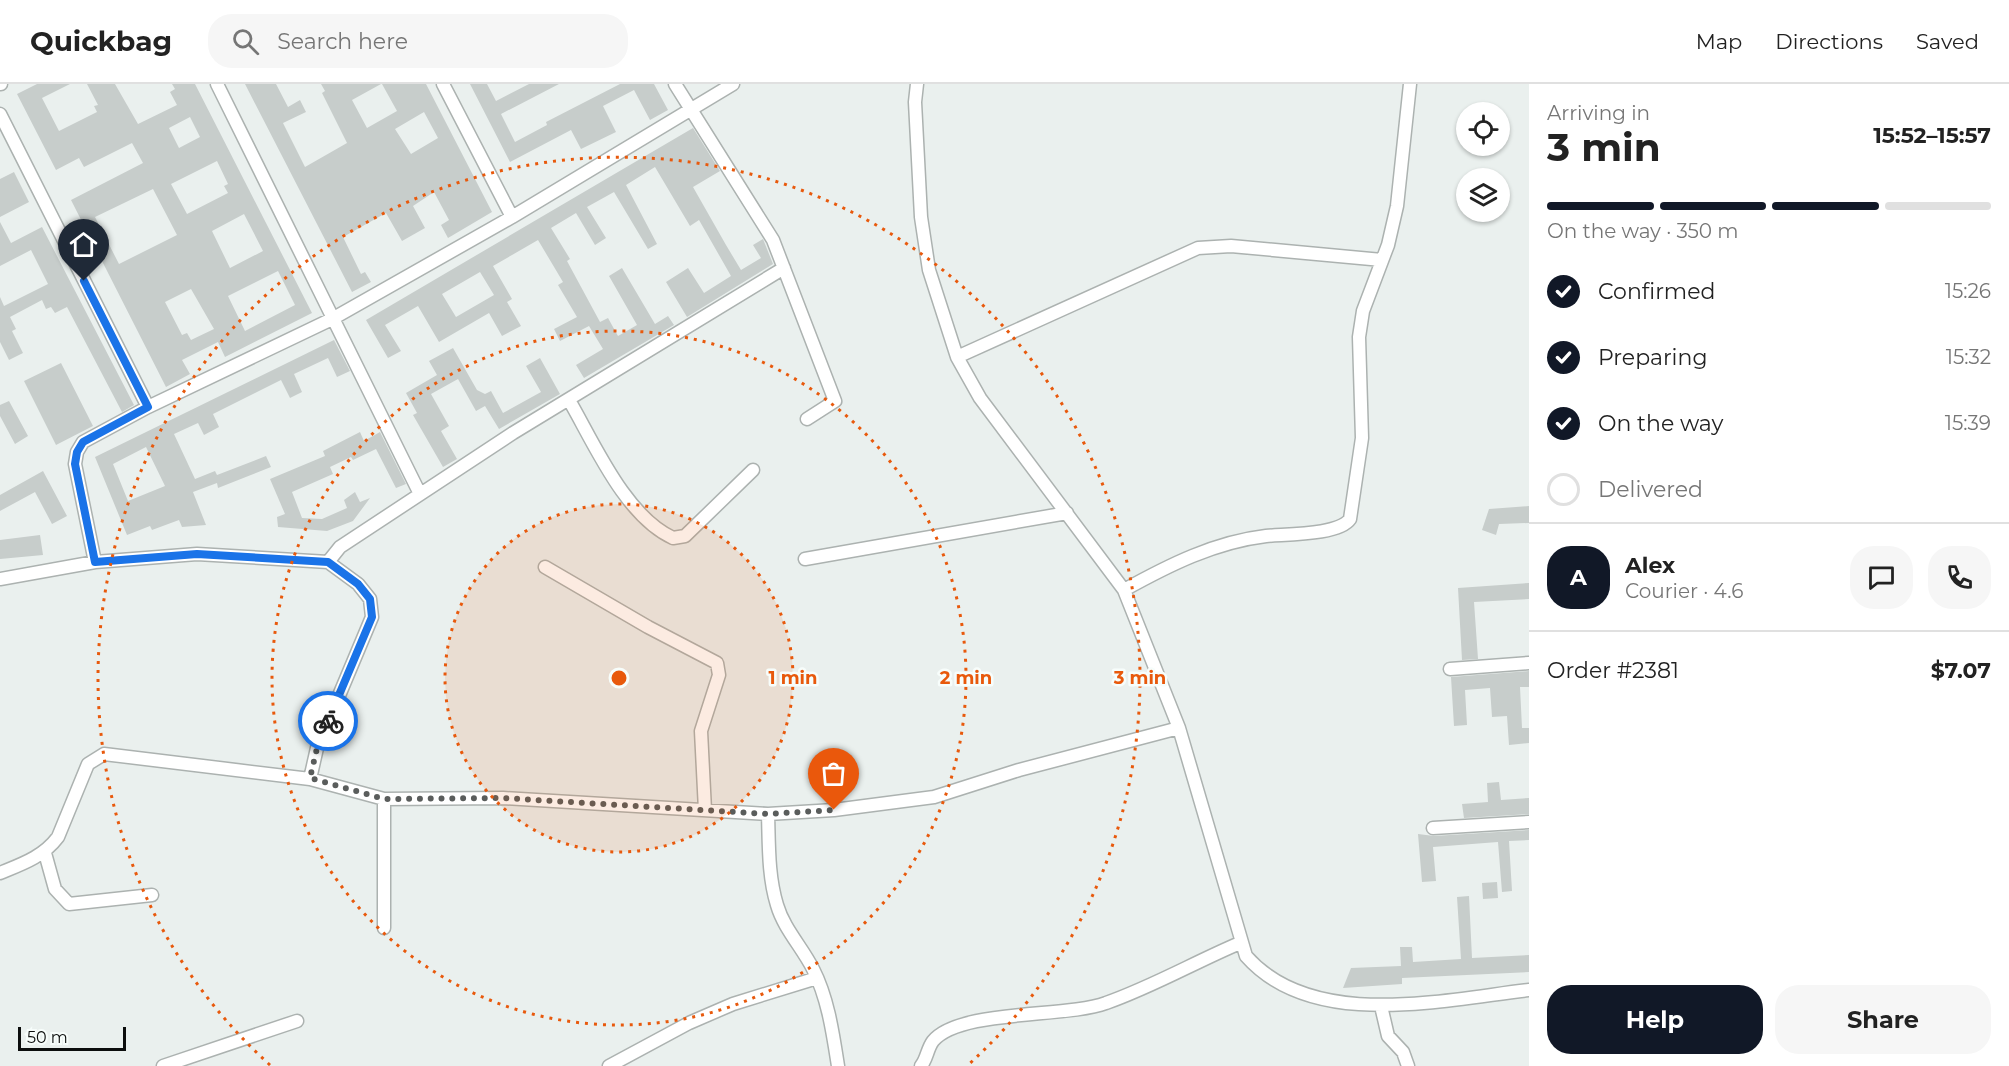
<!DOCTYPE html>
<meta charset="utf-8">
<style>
:root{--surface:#fff;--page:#f6f6f6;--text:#222;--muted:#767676;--line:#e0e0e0;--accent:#111827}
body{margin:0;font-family:Montserrat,sans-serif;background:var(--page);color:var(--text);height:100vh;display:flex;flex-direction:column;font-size:22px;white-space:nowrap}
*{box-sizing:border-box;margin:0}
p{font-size:20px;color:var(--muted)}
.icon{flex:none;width:33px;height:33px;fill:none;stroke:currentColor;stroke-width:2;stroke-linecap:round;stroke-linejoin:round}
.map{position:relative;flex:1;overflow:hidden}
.details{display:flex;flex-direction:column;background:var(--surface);width:480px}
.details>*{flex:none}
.buttons{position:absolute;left:1456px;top:18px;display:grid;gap:12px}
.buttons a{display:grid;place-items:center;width:54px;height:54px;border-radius:50%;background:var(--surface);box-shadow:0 2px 4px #0004;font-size:30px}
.scale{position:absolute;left:18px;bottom:15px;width:108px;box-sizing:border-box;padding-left:6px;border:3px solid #0c0e0d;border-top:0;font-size:16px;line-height:21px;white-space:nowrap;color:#0c0e0d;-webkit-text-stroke:4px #f7fdfb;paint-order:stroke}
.pin{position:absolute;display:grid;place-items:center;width:51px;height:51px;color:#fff;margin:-62px -26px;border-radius:50% 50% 50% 0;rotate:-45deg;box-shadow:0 0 6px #0007}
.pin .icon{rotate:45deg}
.courier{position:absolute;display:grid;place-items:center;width:60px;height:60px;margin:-30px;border:4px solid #1a73e8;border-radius:50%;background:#fff;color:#222;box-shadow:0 2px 8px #0007}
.overview em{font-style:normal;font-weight:700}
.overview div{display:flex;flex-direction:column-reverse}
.overview{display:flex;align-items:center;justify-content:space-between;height:102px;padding:0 18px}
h1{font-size:39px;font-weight:700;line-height:45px}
.bar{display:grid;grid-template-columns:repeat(4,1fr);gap:9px 6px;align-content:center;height:72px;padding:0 18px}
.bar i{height:8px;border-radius:4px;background:var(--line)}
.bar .on{background:var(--accent)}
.bar p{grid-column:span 4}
.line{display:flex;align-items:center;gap:15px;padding:0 18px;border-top:2px solid var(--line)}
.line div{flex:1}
.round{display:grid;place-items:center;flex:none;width:63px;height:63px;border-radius:24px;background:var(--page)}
ol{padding:0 18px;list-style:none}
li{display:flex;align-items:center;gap:18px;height:66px}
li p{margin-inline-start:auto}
li .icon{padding:6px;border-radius:50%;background:var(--accent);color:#fff;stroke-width:4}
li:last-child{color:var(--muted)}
li i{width:33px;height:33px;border:3px solid var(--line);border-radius:50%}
.action{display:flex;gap:12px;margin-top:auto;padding:12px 18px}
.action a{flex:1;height:69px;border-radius:24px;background:var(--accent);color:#fff;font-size:24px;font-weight:700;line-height:69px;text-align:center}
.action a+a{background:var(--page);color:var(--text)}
header{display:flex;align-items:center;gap:36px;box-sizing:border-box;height:84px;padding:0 30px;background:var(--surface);border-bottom:2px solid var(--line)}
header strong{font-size:28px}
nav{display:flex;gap:33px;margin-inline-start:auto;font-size:21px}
.search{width:420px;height:54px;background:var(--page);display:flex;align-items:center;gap:15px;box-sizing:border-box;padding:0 21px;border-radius:24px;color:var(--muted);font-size:22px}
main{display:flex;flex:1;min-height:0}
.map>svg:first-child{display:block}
.building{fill:#c7cdcb;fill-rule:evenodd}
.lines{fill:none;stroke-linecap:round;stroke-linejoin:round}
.street-casing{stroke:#acb2b0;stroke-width:15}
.street{stroke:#fff;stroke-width:12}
.done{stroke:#5a5d5c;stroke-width:6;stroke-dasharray:0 10.8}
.route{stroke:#1a73e8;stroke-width:8}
.ring{fill:none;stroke:#e8590c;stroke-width:3;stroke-dasharray:3 6}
.centre{fill:#e8590c;stroke:#f7fdfb;stroke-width:3}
.ring-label{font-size:18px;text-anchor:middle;font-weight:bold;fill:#e8590c;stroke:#f7fdfb;stroke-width:5;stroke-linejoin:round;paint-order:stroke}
</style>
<header>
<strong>Quickbag</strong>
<div class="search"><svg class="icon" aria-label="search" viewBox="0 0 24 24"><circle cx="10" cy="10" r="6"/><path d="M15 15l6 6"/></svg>Search here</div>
<nav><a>Map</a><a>Directions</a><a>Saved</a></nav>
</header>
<main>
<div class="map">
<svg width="1529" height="982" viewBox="0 0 1529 982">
<rect width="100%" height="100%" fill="#eaf0ee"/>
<!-- building -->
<path class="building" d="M 37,0 L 70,0 L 42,14 L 59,47 L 97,28 L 94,22 L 98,21 L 87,0 L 115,0 L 138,40 L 177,21 L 170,8 L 175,5 L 172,0 L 195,0 L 312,229 L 225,273 L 218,258 L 182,276 L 190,290 L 166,303 L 71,116 L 143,79 L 132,59 L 84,83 L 79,74 L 56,86 L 17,10 ZM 190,33 L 200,53 L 179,64 L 169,44 ZM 217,77 L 228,100 L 224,102 L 228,109 L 187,130 L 171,100 ZM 153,105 L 177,151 L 119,180 L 95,133 ZM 244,130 L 263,167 L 230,184 L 212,147 ZM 278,187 L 295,221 L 245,247 L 228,212 ZM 191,205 L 214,245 L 191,256 L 187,249 L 182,251 L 165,218 Z
M 245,0 L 276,0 L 288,23 L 300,16 L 306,28 L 283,39 L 305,83 L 347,59 L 322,9 L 325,7 L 321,0 L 381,0 L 352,16 L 367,44 L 397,27 L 382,0 L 426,0 L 492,128 L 448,154 L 441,141 L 449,136 L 434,108 L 413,122 L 425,144 L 402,157 L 386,129 L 343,153 L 361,190 L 365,188 L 371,198 L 352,208 ZM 424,28 L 438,54 L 411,70 L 395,45 Z
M 470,0 L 487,0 L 496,17 L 529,0 L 559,0 L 501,30 L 515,58 L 547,41 L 546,38 L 620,0 L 654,0 L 668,26 L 650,36 L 634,6 L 603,22 L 616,48 L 581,65 L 571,46 L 510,78 Z
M 693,44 L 720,87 L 693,103 L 726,161 L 741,186 L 761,174 L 753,161 L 763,155 L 773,180 L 687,233 L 666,198 L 688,184 L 704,209 L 731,192 L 699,136 L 690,142 L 655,83 L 626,101 L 657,160 L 648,165 L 614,108 L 587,123 L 606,154 L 595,161 L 576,129 L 551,144 L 570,175 L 567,177 L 600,238 L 608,234 L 618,252 L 637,241 L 609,192 L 622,184 L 655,240 L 668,232 L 674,241 L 584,294 L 576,281 L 603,265 L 589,242 L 560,257 L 554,245 L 577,233 L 558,201 L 563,198 L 538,156 L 493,182 L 512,215 L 507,218 L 521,242 L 502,252 L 489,229 L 439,258 L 418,222 L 385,241 L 401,267 L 388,274 L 366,236 ZM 480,188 L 494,211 L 456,233 L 442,210 Z
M 14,88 L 29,118 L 0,133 L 0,95 Z
M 0,138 L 11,159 L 42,143 L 134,321 L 122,328 L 67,223 L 55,229 L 51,223 L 46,225 L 42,216 L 10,233 L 16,245 L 12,247 L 23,269 L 9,276 L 0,258 L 0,213 L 4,222 L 48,200 L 31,166 L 0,182 Z
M 334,256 L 350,287 L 337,293 L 328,274 L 294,290 L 302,308 L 290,314 L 281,296 L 213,330 L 219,343 L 204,351 L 198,339 L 174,350 L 195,395 L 215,387 L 217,391 L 266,372 L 271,383 L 218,404 L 217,399 L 193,408 L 206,441 L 182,443 L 179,436 L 152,446 L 150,442 L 127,451 L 95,373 ZM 146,363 L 165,402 L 128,417 L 113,380 Z
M 453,264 L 477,306 L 485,310 L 491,307 L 503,329 L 541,308 L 526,282 L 540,274 L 560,310 L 499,345 L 485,322 L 476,327 L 458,295 L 431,310 L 449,342 L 441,347 L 457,375 L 443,383 L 413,331 L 417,329 L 406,309 L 437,291 L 429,277 Z
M 61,279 L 93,342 L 56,361 L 24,297 Z
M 9,317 L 28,352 L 15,360 L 0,332 L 0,321 Z
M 360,348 L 364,357 L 380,348 L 406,400 L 396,404 L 376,365 L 353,376 L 351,373 L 330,383 L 333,390 L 292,408 L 302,434 L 322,435 L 347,424 L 344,416 L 355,408 L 360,418 L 370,414 L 353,437 L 327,447 L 278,443 L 277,433 L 285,430 L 270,395 L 325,372 L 323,367 Z
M 43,387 L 67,432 L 52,440 L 35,408 L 0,427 L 0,411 Z
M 1529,422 L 1529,439 L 1499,440 L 1496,451 L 1482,446 L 1489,425 Z
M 40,451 L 43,471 L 0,475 L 0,456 Z
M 1529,499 L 1529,515 L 1474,518 L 1478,575 L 1462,576 L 1458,504 Z
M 1529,587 L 1529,603 L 1520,603 L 1522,644 L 1529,644 L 1529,659 L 1509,661 L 1507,632 L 1492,633 L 1490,604 L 1465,606 L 1467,641 L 1454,642 L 1451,593 Z
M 1499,698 L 1501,716 L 1529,714 L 1529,730 L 1464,734 L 1462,720 L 1488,718 L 1487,699 Z
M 1529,746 L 1529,756 L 1509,757 L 1512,807 L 1502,808 L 1498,758 L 1433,763 L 1436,797 L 1422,798 L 1418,750 L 1434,752 Z
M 1497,798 L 1498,814 L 1483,815 L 1482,799 Z
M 1469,812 L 1472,874 L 1529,871 L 1529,888 L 1402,894 L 1402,900 L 1343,904 L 1351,884 L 1401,882 L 1400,863 L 1412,863 L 1413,878 L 1461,875 L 1457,813 Z"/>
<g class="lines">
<defs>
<path id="street" d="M 0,0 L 1,0
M 217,0 L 420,410
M 443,0 L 512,133
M 675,0 L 773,156 L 835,317 L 807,335
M 917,0 L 915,18 L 921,133 L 929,186 L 957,273 L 980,314 L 1124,506 L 1179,644 L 1246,872 C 1312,947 1442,916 1529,906
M 0,30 L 148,323 L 332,235 L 512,133 L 733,0
M 957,273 L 1198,164 L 1231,162 L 1382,176
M 569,316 C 594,359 625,432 673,454 L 685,452 L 753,386
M 805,475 L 1067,429
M 95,478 L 75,380 L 77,368 L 83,358 L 148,323
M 328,478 L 340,463 L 513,349 L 784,184
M 545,483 L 648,543 L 717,579 L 719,591 L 701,647 L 705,726
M 0,495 L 95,478 L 197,470 L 328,478 L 358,500 L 370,515 L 372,533 L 317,664 L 310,695
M 1124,506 C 1169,481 1215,458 1266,452 C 1286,450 1339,451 1350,435 L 1362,354 L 1359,253 L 1363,227 L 1388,161 L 1397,122 L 1410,0
M 1450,585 L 1529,579
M 768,730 C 769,760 768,792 777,821 C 784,845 802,863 813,885 C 828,914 833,950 838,982
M 1433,744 L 1529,738
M 45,769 L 55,805 L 69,820 L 152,811
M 0,789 C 22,780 43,773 58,753 L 88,680 L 104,670 L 310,695 L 384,715 L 503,714 L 768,730 L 834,726 L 934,713 L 1019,686 L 1179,644
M 384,844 L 384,715
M 1381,922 L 1388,952 L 1403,968 L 1408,982
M 163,982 L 297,937
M 609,982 L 689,939 L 733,920 L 817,894
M 921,982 C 927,975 927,965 933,957 C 960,925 1066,934 1106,919 C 1152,903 1195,878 1240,859"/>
</defs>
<!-- street casing -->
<use href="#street" class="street-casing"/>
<!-- street -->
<use href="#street" class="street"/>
</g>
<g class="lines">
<!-- done -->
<path class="done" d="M 328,637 L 317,664 L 310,694 L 384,715 L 503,714 L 768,730 L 834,726"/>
<!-- route -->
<path class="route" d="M 84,197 L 148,323 L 83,358 L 77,368 L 75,380 L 95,478 L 197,470 L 328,478 L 358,500 L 370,515 L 372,533 L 328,637"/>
</g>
<!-- distance rings -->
<circle cx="619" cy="594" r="174" fill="#e8590c" fill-opacity=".12"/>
<g class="ring">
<circle cx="619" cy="594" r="174"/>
<circle cx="619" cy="594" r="347"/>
<path d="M270 981A521 521 0 1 1 968 981"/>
</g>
<circle cx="619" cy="594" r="9" class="centre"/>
<g class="ring-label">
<text x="793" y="600">1 min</text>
<text x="966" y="600">2 min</text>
<text x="1140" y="600">3 min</text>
</g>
</svg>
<div class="buttons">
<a><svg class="icon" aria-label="locate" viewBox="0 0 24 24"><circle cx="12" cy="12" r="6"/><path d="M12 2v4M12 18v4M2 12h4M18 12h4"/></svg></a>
<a><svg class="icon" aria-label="layers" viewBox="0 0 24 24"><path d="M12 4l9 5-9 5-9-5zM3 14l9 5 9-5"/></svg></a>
</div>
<div class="scale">50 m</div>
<div class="pin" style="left:834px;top:726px;background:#ea580c"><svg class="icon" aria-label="bag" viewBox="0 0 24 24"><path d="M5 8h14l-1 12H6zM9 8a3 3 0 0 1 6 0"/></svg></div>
<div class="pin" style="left:84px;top:197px;background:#1f2937"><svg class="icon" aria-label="home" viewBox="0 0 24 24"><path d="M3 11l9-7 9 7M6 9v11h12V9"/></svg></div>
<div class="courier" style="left:328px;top:637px"><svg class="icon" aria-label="bike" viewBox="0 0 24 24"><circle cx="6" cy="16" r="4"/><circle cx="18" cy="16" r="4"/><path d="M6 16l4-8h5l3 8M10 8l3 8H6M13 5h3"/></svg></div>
</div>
<section class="details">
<div class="overview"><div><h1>3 min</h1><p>Arriving in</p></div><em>15:52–15:57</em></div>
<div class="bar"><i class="on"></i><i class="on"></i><i class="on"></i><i></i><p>On the way · 350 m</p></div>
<ol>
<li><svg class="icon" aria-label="check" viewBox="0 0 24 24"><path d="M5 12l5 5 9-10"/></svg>Confirmed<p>15:26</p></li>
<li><svg class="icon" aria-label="check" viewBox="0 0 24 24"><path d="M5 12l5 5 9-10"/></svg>Preparing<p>15:32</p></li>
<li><svg class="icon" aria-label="check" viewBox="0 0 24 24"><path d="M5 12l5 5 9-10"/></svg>On the way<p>15:39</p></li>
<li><i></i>Delivered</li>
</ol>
<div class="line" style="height:108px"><b class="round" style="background:var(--accent);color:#fff">A</b><div><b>Alex</b><p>Courier · 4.6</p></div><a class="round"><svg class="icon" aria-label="chat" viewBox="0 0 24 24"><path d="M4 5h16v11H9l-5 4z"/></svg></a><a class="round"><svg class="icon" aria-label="phone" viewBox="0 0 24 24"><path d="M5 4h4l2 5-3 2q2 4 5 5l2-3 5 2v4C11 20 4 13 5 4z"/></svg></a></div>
<div class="line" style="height:78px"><div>Order #2381</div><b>$7.07</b></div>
<div class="action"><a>Help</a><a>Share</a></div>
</section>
</main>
